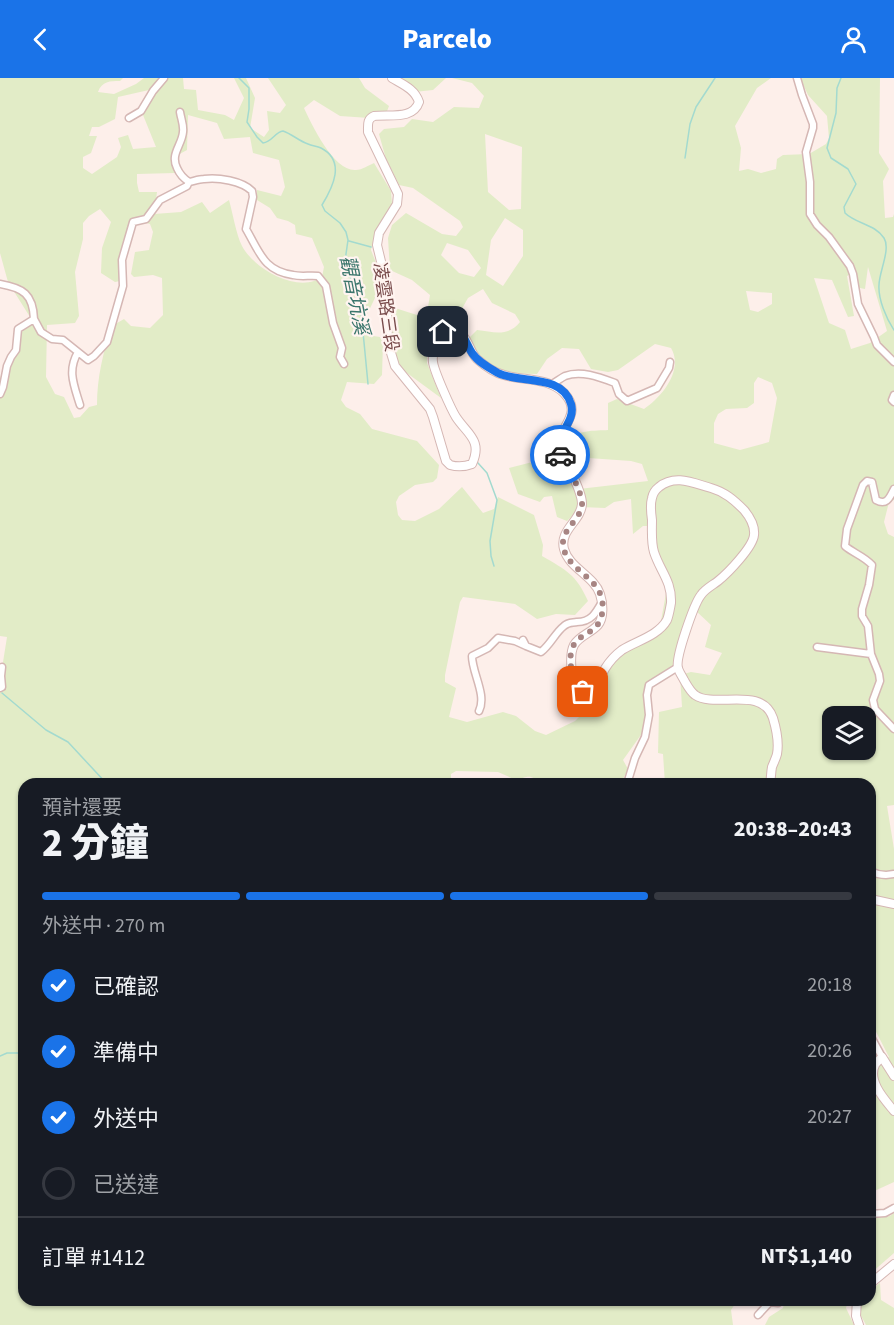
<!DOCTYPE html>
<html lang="zh-TW">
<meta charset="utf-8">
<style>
:root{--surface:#171b24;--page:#20242c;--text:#f1f3f6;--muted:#9ea1a6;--line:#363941;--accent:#1a73e8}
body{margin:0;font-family:"Source Sans 3","Noto Sans TC",sans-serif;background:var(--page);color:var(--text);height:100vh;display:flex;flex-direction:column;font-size:22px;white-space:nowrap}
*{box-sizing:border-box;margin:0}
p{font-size:20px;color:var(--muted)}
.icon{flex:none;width:33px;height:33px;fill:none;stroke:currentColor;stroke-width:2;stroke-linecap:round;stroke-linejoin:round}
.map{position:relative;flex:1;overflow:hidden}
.side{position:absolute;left:18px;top:700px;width:858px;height:528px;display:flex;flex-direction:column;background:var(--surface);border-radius:18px;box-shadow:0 2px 4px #0004}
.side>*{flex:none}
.buttons{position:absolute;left:822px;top:628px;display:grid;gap:12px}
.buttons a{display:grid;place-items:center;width:54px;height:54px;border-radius:12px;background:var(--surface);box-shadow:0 2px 4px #0004;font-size:30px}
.pin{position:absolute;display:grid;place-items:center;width:51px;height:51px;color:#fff;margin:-26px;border-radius:12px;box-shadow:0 3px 9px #0006}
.courier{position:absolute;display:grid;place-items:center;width:60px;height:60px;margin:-30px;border:4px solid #1a73e8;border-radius:50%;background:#fff;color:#222;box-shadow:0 2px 8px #0007}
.headline em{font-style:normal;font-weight:800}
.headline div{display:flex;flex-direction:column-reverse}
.headline{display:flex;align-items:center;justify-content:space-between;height:102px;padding:0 24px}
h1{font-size:39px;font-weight:800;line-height:45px}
.bar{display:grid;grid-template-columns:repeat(4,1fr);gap:9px 6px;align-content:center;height:72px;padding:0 24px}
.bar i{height:8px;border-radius:4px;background:var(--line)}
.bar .active{background:var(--accent)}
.bar p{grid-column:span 4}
.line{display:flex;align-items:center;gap:15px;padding:0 24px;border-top:2px solid var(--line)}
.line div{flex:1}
ol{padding:0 24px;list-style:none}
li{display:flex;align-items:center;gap:18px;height:66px}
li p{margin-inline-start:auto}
li .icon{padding:6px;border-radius:50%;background:var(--accent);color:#fff;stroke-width:4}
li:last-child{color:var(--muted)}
li i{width:33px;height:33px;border:3px solid var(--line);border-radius:50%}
header{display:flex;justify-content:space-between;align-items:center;height:78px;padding:0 24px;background:var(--accent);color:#fff;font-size:27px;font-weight:800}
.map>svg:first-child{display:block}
.green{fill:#e2ecc7;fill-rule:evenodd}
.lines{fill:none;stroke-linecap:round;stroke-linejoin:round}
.stream{stroke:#a3dacf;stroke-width:1.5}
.minor-casing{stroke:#d5b7b4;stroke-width:9}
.tertiary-casing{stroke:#d5b7b4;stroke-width:10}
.minor{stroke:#fff;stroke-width:6}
.tertiary{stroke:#fff;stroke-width:8}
.done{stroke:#a78583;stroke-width:6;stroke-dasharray:0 10.8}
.route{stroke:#1a73e8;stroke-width:8}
.labels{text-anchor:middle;stroke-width:4.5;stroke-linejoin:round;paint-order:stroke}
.street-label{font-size:18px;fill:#794c4c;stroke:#fff4f0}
.water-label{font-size:20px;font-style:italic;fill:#3b766c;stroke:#fff4f0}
</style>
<header><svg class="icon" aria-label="back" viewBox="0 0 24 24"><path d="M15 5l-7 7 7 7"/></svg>Parcelo<svg class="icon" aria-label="person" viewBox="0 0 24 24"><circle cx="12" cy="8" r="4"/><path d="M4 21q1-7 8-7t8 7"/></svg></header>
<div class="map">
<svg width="894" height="1247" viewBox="0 0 894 1247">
<rect width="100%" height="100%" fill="#fdefea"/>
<!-- green -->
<path class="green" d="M 0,0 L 123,0 L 120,3 C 110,3 102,3 98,14 L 114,16 L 136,6 L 144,0 L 183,0 L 184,11 L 196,12 L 198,32 L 225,37 L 234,42 L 244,20 L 234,0 L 246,0 L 255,20 L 250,50 L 264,59 L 269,52 L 267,33 L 280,35 L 286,27 L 268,0 L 359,0 L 365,10 L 389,28 L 384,41 L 340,38 L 314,22 L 304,30 C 312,47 334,94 356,92 C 362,92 369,87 374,85 L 391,113 L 392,126 L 376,153 L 371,172 L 383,203 L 363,245 L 367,257 L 380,259 L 383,265 L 382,297 L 374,306 L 347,304 L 341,322 L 346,329 L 360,336 L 372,351 L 417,363 L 439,387 L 437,400 L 433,404 L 415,407 L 399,418 L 396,424 L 398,437 L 402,442 L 415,443 L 439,431 L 462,409 L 483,435 L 494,431 L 498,419 L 534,437 L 543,467 L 542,478 C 566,492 576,496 588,523 L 575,537 L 556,536 L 537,541 L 515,526 L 463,519 L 460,524 L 445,597 L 445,604 L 456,610 L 449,639 L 467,644 L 503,634 L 516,638 L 535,653 L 546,657 L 575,643 L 590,628 L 597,601 L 604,589 L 658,549 L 661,543 L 667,510 L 650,448 L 643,448 L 633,456 L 631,421 L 614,424 L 605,430 L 581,429 L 567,443 L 557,439 L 552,418 L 544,419 L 540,424 L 518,416 L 509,390 L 556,378 L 569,405 L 579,411 L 648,403 L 642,386 L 631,383 L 574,379 L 567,375 C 567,373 567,367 568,365 C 573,351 596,353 608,352 L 608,325 L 617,321 L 644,331 C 662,319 684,292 671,270 L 655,266 L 618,292 L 608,294 L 591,291 L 579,271 L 562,270 L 547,281 L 537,296 L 503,295 L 481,282 L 471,267 L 470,259 L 477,252 C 494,254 508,259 520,244 L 515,236 L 492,225 L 483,211 L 468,220 L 459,236 L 438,252 L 427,267 L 427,285 L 441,320 L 392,284 L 390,234 L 395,230 L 420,238 L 428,229 L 430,217 L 412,202 L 390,192 L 388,160 L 392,147 L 406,135 L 442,156 L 456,158 L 463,149 L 460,143 L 413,110 L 399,107 L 386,81 L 379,56 L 384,51 L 404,49 L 412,41 L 433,44 L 454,29 L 479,30 L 484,18 L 472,5 L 452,0 L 771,0 L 757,10 L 735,48 L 741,70 L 739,93 L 748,91 L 761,95 L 776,91 L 777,81 L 783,77 L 809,76 L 826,66 L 829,60 L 827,38 L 808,17 L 800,0 L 880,0 L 879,75 L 889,91 L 883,103 L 885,140 L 893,139 L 894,136 L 894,422 L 889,424 L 884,444 L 888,456 L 894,459 L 894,727 L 887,728 L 894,771 L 894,1029 L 888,1026 L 888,1033 L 894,1038 L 894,1104 L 870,1115 L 870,973 L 875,982 L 889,979 L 870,942 L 870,823 L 881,820 L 870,814 L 870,706 L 665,706 L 663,676 L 658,675 L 659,634 L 682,629 L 680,597 L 691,594 L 710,597 L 722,575 L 705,569 L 711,547 L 695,532 L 679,583 L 650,607 L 643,654 L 623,682 L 628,691 L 622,703 L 630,706 L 541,706 C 531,696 529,698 516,702 L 498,694 L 456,693 L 451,696 L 451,706 L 24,706 L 24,1222 L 737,1223 L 731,1232 L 733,1247 L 0,1247 L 0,603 L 7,559 L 0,558 L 0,301 L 4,287 L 30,239 L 8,204 L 0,175 ZM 149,12 L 150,26 L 143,37 L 156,69 L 133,71 L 128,57 L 118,60 L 121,69 L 117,79 L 92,96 L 83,90 L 83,79 L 91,75 L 97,58 L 89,58 L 92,49 L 99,49 L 115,41 L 118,19 ZM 188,37 L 217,45 L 224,61 L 250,59 L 253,75 L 279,82 L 285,109 L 281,118 L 257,112 L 257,122 L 270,130 L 277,140 L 288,143 L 295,147 L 296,156 L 312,160 L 324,189 L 322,199 C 319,200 317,202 314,203 C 290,211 253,189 242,168 C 236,156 233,136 229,122 L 210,135 L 202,124 L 181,134 L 154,136 L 157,114 L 139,114 L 137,105 L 137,96 L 175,95 L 174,79 L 187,72 ZM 485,56 L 522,69 L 521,131 L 509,132 L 488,114 ZM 100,131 L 111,144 L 102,170 L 101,195 L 115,204 L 120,203 L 120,189 L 134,148 L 142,144 L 150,146 L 153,154 L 149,172 L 135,174 L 131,196 L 134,199 L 153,197 L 162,200 L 163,237 L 150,250 L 131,248 L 124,241 L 112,248 C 103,274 97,300 97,327 L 89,329 L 80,339 L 74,340 L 64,319 L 55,316 L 46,299 L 47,247 L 75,245 L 79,238 L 75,194 L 83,161 L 83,145 L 89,138 ZM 505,140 L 523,152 L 523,178 L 503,208 L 486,197 L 491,162 ZM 447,165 L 468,172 L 481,190 L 474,199 L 459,195 L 441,177 ZM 868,189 L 887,253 L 870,265 L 851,271 L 845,252 L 829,245 L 814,200 L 832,202 L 848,239 L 854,238 L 847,198 L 851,196 L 855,209 L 865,211 ZM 746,213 L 772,215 L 772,226 L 758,234 L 750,232 ZM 758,299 L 772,305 L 777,320 L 769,364 L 740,372 L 714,365 L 714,345 L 718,336 L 726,331 L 747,330 L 754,325 L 754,305 ZM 832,639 L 866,639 L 866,672 L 832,672 Z
M 400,0 L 446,0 L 433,12 L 414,14 Z
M 894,1135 L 894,1175 L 870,1196 L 870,1141 L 890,1138 Z
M 880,1205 L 881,1222 L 894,1230 L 894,1247 L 866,1247 L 859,1234 L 861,1223 L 870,1222 L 870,1212 Z
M 785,1222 L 848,1223 L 846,1230 L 854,1247 L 765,1247 L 769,1239 L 783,1230 Z"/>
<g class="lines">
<!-- stream -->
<path class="stream" d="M 239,0 L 249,10 L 249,31 L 247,44 L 257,59 L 263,65 C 272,64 275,54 283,53 C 292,56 299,63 308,66 C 312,68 317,68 321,70 C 346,83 333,109 322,127 L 325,133 L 340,145 L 346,154 L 348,162 L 345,183 L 361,233 L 368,306
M 841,0 L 837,10 L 836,35 L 827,70 L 831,80 L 848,91 L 856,106 L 844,129 L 845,135 C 856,146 875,146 884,160 C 891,171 879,194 879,207 C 878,221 886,240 894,252
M 685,80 L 690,46 L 696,29 L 715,0
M 349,163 L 371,169
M 478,385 L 487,395 L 497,422 L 490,463 L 491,478 L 494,488
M 2,615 L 46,652 L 68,664 L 107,706
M 0,978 L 7,975 L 24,975"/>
<defs>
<path id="minor" d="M 797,0 L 802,17 L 813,46 L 813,50 L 806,74 L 810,104 L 810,136 L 817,147 L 829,159 L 850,188 L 853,196 L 858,226 L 874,259 L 877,267 L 894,284
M 180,34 C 181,41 184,47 183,54 C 182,67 170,76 177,90 C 180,97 183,100 189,104
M 129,40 L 141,33 L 153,13 L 164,0
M 0,206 C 23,210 33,216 34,241 L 18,251 L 16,272 L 11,279 L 7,288 L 3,309 L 0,316
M 34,241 L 41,254 L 52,261 L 63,262 L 88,282 L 94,278 L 107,264 L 123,208 L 122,182 L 133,144 L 146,141 L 160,122 L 187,108 L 189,104 C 194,103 199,101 204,101 C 218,99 242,103 252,113 L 253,119 L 246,151 C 260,175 264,193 293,197 C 301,199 310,197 318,198 L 326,208 L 333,245 L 342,270 L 340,279 L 344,286
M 78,274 C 67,293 74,307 80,327
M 552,306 C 556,304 561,300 565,298 C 581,292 599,299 615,305 L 619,316 L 627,323 L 657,310 L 669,290 L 670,284
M 894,317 L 892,322 L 894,324
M 894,411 C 890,419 887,428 876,422 L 872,404 L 867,403 L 863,407 L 847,451 L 845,468 C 853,475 864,478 872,487 L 869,507 L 862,531 L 862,538 L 868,548 L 871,576 L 879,596 L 880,603 L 873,622 L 875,631 L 894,651
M 523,562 L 526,568 L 541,574 C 551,566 555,555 564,548 C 568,544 572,545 577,544 C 591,544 596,535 602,524
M 817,569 L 871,576
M 0,610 L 2,609 L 1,598 L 2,589
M 479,633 C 487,617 472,595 472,578 L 488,570 L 498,560 L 515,563 L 526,568
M 627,706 L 635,680 L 645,659 L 649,637 L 647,617 L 649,607 L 678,589
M 870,793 C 878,797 885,798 894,796
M 870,957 L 882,979
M 870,1136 L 885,1135 L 894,1130
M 758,1237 L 770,1224 L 778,1225 L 781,1222"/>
<path id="tertiary" d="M 392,0 C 402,6 415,11 419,24 C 413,42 390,36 374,38 C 367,41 368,46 368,54 L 398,116 L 397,126 L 379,155 L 377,167 L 386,204 L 388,265 L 395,288 L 430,331 L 433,339 L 446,383 L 450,387 C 457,389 464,389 472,386 C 483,362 467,356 456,339 C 451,331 434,293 433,284 C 432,277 435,264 439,258 C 445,250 457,251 463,258 C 469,264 470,274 477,281 C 485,288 494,295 504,297 C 524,303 548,299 564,315 C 584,336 559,349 557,369 C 557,378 566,384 570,392 C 574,400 582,418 582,426 C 581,443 559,452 564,471 C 569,490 594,498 600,516 C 603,525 604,540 598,547 C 591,555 579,558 574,567 C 569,576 571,603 577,611 C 582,616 588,614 594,613 C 601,597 607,583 622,572 C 636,563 658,558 667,542 C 669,537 670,530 671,525 C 672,503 660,493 654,474 C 651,464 652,453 652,442 C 651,435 650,427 652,420 C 653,415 655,412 659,409 C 675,396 693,405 711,410 C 725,414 734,422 744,432 C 749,438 755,448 754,457 C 753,469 728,495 718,503 C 713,507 705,511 701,517 C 694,526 675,580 678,590 C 679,594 682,598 684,602 C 687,607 690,613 695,617 C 715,631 762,607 773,640 C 776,650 779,665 777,676 C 776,680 774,684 772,689 C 771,694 771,701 770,706
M 870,819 L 875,822 L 894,826
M 894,998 L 882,979 C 881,980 875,986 875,987 C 867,1003 885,1022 894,1033
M 870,1206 L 894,1186
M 857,1222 L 856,1238 L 859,1247"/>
</defs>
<!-- minor casing -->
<use href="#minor" class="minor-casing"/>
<!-- tertiary casing -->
<use href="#tertiary" class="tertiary-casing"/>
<!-- minor -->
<use href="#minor" class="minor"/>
<!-- tertiary -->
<use href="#tertiary" class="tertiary"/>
</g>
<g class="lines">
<!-- done -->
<path class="done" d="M 560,377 C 567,387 583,415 582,427 C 580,444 558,452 564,472 C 572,497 608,501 602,536 C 597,564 563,549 572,595 C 574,603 575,611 583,614"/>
<!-- route -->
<path class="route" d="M 443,254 C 463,246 464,263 472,275 C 478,284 489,290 498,295 C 519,306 562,295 571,326 C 577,345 551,359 560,377"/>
</g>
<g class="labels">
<!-- street labels -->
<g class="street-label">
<text transform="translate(386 229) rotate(82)" y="6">凌雲路三段</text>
</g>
<!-- water labels -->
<g class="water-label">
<text transform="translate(355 217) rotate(79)" y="7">觀音坑溪</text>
</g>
</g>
</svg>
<div class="buttons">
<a><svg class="icon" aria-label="layers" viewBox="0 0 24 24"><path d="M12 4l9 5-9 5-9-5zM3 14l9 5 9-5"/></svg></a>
</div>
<div class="pin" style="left:583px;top:614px;background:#ea580c"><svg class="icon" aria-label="bag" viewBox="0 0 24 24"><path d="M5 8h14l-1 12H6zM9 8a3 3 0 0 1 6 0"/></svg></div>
<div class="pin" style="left:443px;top:254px;background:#1f2937"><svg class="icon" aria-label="home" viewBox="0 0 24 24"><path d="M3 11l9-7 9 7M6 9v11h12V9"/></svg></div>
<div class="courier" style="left:560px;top:377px"><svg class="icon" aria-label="car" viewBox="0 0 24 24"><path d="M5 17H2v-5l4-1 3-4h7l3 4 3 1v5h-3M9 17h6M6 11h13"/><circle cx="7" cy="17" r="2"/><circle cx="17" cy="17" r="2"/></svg></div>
<section class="side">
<div class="headline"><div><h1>2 分鐘</h1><p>預計還要</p></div><em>20:38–20:43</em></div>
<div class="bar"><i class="active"></i><i class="active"></i><i class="active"></i><i></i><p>外送中 · 270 m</p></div>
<ol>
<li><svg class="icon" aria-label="check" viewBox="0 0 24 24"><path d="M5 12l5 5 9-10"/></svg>已確認<p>20:18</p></li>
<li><svg class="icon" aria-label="check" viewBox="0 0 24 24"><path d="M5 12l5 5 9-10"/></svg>準備中<p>20:26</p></li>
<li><svg class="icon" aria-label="check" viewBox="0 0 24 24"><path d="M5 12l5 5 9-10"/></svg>外送中<p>20:27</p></li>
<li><i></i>已送達</li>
</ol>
<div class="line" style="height:78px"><div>訂單 #1412</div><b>NT$1,140</b></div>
</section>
</div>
